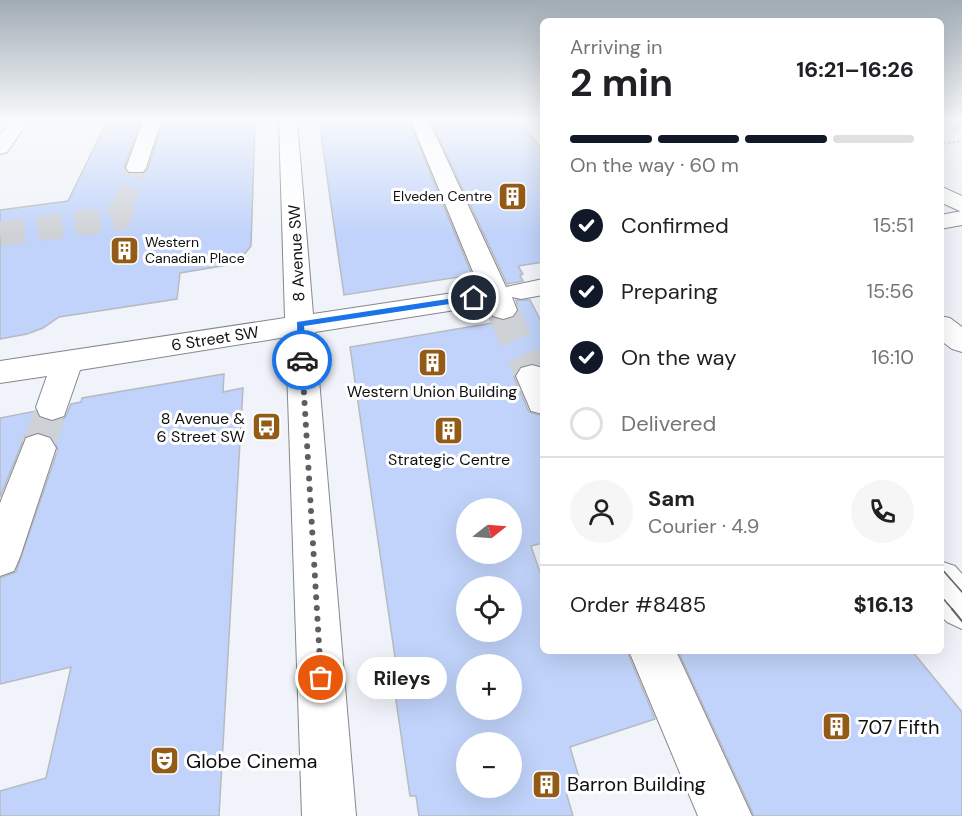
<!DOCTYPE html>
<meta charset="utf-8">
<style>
:root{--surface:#fff;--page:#f6f6f6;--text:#202124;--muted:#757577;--line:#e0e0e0;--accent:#111827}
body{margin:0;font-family:"DM Sans",sans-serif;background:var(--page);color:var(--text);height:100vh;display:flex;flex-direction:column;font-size:22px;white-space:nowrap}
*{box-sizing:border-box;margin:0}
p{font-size:20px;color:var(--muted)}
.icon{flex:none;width:33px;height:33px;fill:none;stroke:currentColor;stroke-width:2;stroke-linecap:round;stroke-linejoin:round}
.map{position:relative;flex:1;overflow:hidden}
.panel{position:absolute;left:540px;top:18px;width:404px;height:636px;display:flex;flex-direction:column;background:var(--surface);border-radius:9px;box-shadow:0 6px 24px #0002}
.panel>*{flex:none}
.needle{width:39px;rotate:73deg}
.controls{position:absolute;left:456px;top:498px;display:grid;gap:12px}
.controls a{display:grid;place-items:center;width:66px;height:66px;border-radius:50%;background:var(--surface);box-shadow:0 6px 24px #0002;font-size:30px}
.pin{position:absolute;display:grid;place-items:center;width:51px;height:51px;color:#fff;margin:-26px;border:3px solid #fff;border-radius:50%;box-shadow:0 2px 6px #0007}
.courier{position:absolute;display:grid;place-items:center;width:60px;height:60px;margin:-30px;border:4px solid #1a73e8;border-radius:50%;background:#fff;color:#222;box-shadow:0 2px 8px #0007}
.bubble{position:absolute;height:42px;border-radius:21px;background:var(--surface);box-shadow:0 6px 24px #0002;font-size:20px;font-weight:700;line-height:42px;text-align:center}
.summary em{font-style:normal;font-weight:700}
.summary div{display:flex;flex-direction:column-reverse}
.summary{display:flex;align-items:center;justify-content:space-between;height:102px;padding:0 30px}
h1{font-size:39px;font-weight:700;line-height:45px}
.bar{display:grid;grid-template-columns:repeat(4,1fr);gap:9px 6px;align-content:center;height:72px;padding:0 30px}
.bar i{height:8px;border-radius:4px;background:var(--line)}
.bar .current{background:var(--accent)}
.bar p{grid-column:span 4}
.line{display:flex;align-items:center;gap:15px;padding:0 30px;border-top:2px solid var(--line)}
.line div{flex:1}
.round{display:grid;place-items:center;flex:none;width:63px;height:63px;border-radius:32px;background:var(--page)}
ol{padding:0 30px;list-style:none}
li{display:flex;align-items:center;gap:18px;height:66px}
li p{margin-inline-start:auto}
li .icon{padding:6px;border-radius:50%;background:var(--accent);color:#fff;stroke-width:4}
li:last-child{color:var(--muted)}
li i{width:33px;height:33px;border:3px solid var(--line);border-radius:50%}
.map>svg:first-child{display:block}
.building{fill:#c1d3fa;stroke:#b7bac0;stroke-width:1.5;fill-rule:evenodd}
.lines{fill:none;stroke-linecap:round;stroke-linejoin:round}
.minor-tunnel-far3{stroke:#ced1d6;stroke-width:20;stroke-dasharray:20 10;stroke-linecap:butt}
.minor-tunnel-far2{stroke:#ced1d6;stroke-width:25;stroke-dasharray:25 13;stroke-linecap:butt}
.minor-tunnel-far1{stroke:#ced1d6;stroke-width:32;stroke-dasharray:32 16;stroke-linecap:butt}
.minor-tunnel{stroke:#ced1d6;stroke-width:39;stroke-dasharray:39 20;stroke-linecap:butt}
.minor-casing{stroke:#85888e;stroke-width:2}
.major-casing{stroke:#85888e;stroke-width:2}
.path{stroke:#97999e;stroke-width:2;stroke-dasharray:1.5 3;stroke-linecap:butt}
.minor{fill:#fff;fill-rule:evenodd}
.major{fill:#fff;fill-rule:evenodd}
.tram-far1{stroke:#636568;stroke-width:1.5}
.tram{stroke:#636568;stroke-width:2}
.route{fill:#1a73e8}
.done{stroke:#5d5f62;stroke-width:6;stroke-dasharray:0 10.8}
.labels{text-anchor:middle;stroke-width:6;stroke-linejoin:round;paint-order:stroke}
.far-poi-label{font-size:14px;fill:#0e0f11;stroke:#fff;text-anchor:end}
.street-label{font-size:16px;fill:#0e0f11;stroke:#fff}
.poi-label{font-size:16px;fill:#0e0f11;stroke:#fff}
.near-poi-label{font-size:20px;fill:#0e0f11;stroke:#fff;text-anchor:start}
</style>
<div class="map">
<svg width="962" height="816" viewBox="0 0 962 816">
<rect width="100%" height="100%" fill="#f0f3f9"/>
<!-- building -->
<path class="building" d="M 107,121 L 141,121 L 124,167 L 129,174 L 143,174 L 148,169 L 163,121 L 245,121 L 244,125 L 255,123 L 251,246 L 240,260 L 228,265 L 180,273 L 177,299 L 59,317 L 43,328 L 27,334 L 0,339 L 0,210 L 68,201 Z
M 319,121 L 409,121 L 472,275 L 344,295 Z
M 431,121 L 520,121 L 543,151 L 543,262 L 518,266 L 523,274 L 520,275 L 523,281 L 507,284 Z
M 516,300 L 530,300 L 543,325 L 543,366 L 531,363 L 520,366 L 514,377 L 529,412 L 543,416 L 543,543 L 531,546 L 543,581 L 543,651 L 627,651 L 655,719 L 570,747 L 582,788 L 566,792 L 573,816 L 419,816 L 416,796 L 410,796 L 393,680 L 398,678 L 350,347 L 504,321 L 514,318 L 519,311 ZM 466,508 L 512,508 L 512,554 L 466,554 ZM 466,586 L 512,586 L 512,632 L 466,632 ZM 466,664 L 512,664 L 512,710 L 466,710 ZM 466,742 L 512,742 L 512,788 L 466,788 Z
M 224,374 L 223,392 L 243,388 L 219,816 L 0,816 L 0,791 L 46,778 L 71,667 L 0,684 L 0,578 L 16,572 L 58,449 L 51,436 L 39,432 L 25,436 L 0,497 L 0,418 L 36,411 L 39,418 L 53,422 L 65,418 L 71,404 L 81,402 L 82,398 Z
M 678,651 L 912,651 L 962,712 L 962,816 L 754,816 Z"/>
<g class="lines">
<!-- minor-tunnel-far3 -->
<path class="minor-tunnel-far3" d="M 956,121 L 962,124
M 123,206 L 136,168"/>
<!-- minor-tunnel-far2 -->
<path class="minor-tunnel-far2" d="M 0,234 L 119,218 L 123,205
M 503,310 L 504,312"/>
<!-- minor-tunnel-far1 -->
<path class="minor-tunnel-far1" d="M 503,311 L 532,376
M 39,445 L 52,407"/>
<!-- minor-tunnel -->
<path class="minor-tunnel" d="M 38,448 L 40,443"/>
<defs>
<path id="minor" d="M 143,121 L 161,121 L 146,168 L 143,172 L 129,172 L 126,168 Z
M 279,121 L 297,121 L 313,314 L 480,289 L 411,121 L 429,121 L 506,287 L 543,279 L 543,295 L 521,299 L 512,297 L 517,310 L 513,316 L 503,319 L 493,316 L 487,305 L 315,332 L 356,816 L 302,816 L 286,337 L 80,370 L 64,416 L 52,420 L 40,416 L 36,407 L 47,376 L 0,383 L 0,361 L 285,318 Z
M 962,211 L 962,225 L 940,229 L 940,215 Z
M 940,316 L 950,318 L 962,327 L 962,352 L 952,349 L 940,340 Z
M 532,365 L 543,368 L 543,414 L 531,411 L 516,376 L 521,368 Z
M 38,434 L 50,438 L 56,448 L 20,557 L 14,571 L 0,576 L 0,503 L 26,438 Z
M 940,561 L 955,566 L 962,574 L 962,629 L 947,622 L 940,615 Z
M 629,651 L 676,651 L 752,816 L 698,816 Z"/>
<path id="major" d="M 11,121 L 29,121 L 7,152 L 0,154 L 0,135 Z
M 940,186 L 962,196 L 962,212 L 940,202 Z"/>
</defs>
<!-- minor casing -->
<use href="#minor" class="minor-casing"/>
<!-- major casing -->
<use href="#major" class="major-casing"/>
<!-- path -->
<path class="path" d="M 940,144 L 962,141"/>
<!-- minor -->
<use href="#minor" class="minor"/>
<!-- major -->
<use href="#major" class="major"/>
<!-- tram-far1 -->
<path class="tram-far1" d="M 940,567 L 962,592
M 940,595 L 953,610"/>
<!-- tram -->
<path class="tram" d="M 952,609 L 962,621"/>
</g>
<!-- sky -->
<linearGradient id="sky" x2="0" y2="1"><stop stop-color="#a1acb6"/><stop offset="0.51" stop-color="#f8fafc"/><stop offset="1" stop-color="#f8fafc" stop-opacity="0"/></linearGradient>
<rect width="962" height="235" fill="url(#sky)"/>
<!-- route -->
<path class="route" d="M 474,295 L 478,298 L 476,300 L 304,326 L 307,360 L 302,363 L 298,360 L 297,322 Z"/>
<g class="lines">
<!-- done -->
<path class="done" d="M 302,360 L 321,678"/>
</g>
<!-- icons -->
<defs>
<symbol id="building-square" viewBox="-11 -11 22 22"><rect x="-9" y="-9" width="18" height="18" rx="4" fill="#935b16" stroke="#fff"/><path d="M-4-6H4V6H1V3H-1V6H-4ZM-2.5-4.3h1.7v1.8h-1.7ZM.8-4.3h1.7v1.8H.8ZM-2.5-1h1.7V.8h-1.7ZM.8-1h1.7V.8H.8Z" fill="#fff"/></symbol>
<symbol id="bus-square" viewBox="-11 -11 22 22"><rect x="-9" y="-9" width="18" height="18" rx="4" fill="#935b16" stroke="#fff"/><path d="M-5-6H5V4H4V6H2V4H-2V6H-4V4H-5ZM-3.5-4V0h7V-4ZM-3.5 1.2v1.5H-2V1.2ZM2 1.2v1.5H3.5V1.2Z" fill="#fff"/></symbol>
<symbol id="theatre-square" viewBox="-11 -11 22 22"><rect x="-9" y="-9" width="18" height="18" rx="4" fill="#935b16" stroke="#fff"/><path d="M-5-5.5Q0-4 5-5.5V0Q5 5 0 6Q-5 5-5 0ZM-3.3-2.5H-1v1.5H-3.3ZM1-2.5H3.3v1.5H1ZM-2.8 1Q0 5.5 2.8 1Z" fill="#fff"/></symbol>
</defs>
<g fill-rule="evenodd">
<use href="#building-square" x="496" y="180" width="33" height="33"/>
<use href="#building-square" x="108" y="234" width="33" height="33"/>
<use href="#building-square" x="416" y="346" width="33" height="33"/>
<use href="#bus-square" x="250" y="410" width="33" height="33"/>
<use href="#building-square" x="432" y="414" width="33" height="33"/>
<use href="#building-square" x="820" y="710" width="33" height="33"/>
<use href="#theatre-square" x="148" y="744" width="33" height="33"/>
<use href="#building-square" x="530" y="768" width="33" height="33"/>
</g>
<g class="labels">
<!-- far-poi labels -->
<g class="far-poi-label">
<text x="492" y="201">Elveden Centre</text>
<text x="145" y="247" text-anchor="start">Western<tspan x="145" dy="16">Canadian Place</tspan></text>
</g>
<!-- street labels -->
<g class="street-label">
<text transform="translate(296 253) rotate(-93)" y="6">8 Avenue SW</text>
<text transform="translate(215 338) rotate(-9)" y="6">6 Street SW</text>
</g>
<!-- poi labels -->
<g class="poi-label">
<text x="432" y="397">Western Union Building</text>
<text x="245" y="424" text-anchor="end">8 Avenue &amp;<tspan x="245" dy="18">6 Street SW</tspan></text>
<text x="449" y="465">Strategic Centre</text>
</g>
<!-- near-poi labels -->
<g class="near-poi-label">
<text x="858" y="734">707 Fifth</text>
<text x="186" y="768">Globe Cinema</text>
<text x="567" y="791">Barron Building</text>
</g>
</g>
</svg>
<div class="controls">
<a><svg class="needle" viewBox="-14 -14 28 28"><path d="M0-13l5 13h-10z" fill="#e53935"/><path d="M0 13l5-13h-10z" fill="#757577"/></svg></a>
<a><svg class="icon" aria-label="locate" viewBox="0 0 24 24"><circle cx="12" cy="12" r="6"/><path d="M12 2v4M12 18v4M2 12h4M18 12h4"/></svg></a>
<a>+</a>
<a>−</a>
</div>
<div class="pin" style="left:321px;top:678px;background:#ea580c"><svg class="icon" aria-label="bag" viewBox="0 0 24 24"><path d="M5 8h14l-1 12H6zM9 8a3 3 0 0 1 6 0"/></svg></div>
<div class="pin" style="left:474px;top:298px;background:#1f2937"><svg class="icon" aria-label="home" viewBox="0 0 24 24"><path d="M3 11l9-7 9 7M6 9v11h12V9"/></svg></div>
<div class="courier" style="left:302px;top:360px"><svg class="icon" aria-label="car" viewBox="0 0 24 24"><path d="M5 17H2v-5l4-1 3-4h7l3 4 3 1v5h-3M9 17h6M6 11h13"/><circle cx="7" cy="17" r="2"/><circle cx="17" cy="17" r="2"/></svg></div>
<div class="bubble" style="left:357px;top:657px;width:90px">Rileys</div>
<section class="panel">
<div class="summary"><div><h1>2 min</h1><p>Arriving in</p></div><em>16:21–16:26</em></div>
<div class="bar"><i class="current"></i><i class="current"></i><i class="current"></i><i></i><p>On the way · 60 m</p></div>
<ol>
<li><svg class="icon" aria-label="check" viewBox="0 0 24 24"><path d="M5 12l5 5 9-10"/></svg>Confirmed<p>15:51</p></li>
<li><svg class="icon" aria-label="check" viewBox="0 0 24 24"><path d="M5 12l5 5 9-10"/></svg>Preparing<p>15:56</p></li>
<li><svg class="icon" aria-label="check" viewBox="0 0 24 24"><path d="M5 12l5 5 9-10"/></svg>On the way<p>16:10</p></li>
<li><i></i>Delivered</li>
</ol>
<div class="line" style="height:108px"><a class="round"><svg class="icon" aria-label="person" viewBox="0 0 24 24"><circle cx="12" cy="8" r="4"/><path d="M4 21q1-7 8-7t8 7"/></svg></a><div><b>Sam</b><p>Courier · 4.9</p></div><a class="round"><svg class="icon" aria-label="phone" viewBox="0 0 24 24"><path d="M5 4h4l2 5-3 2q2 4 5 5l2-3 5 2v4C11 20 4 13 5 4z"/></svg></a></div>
<div class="line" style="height:78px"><div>Order #8485</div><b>$16.13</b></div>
</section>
</div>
